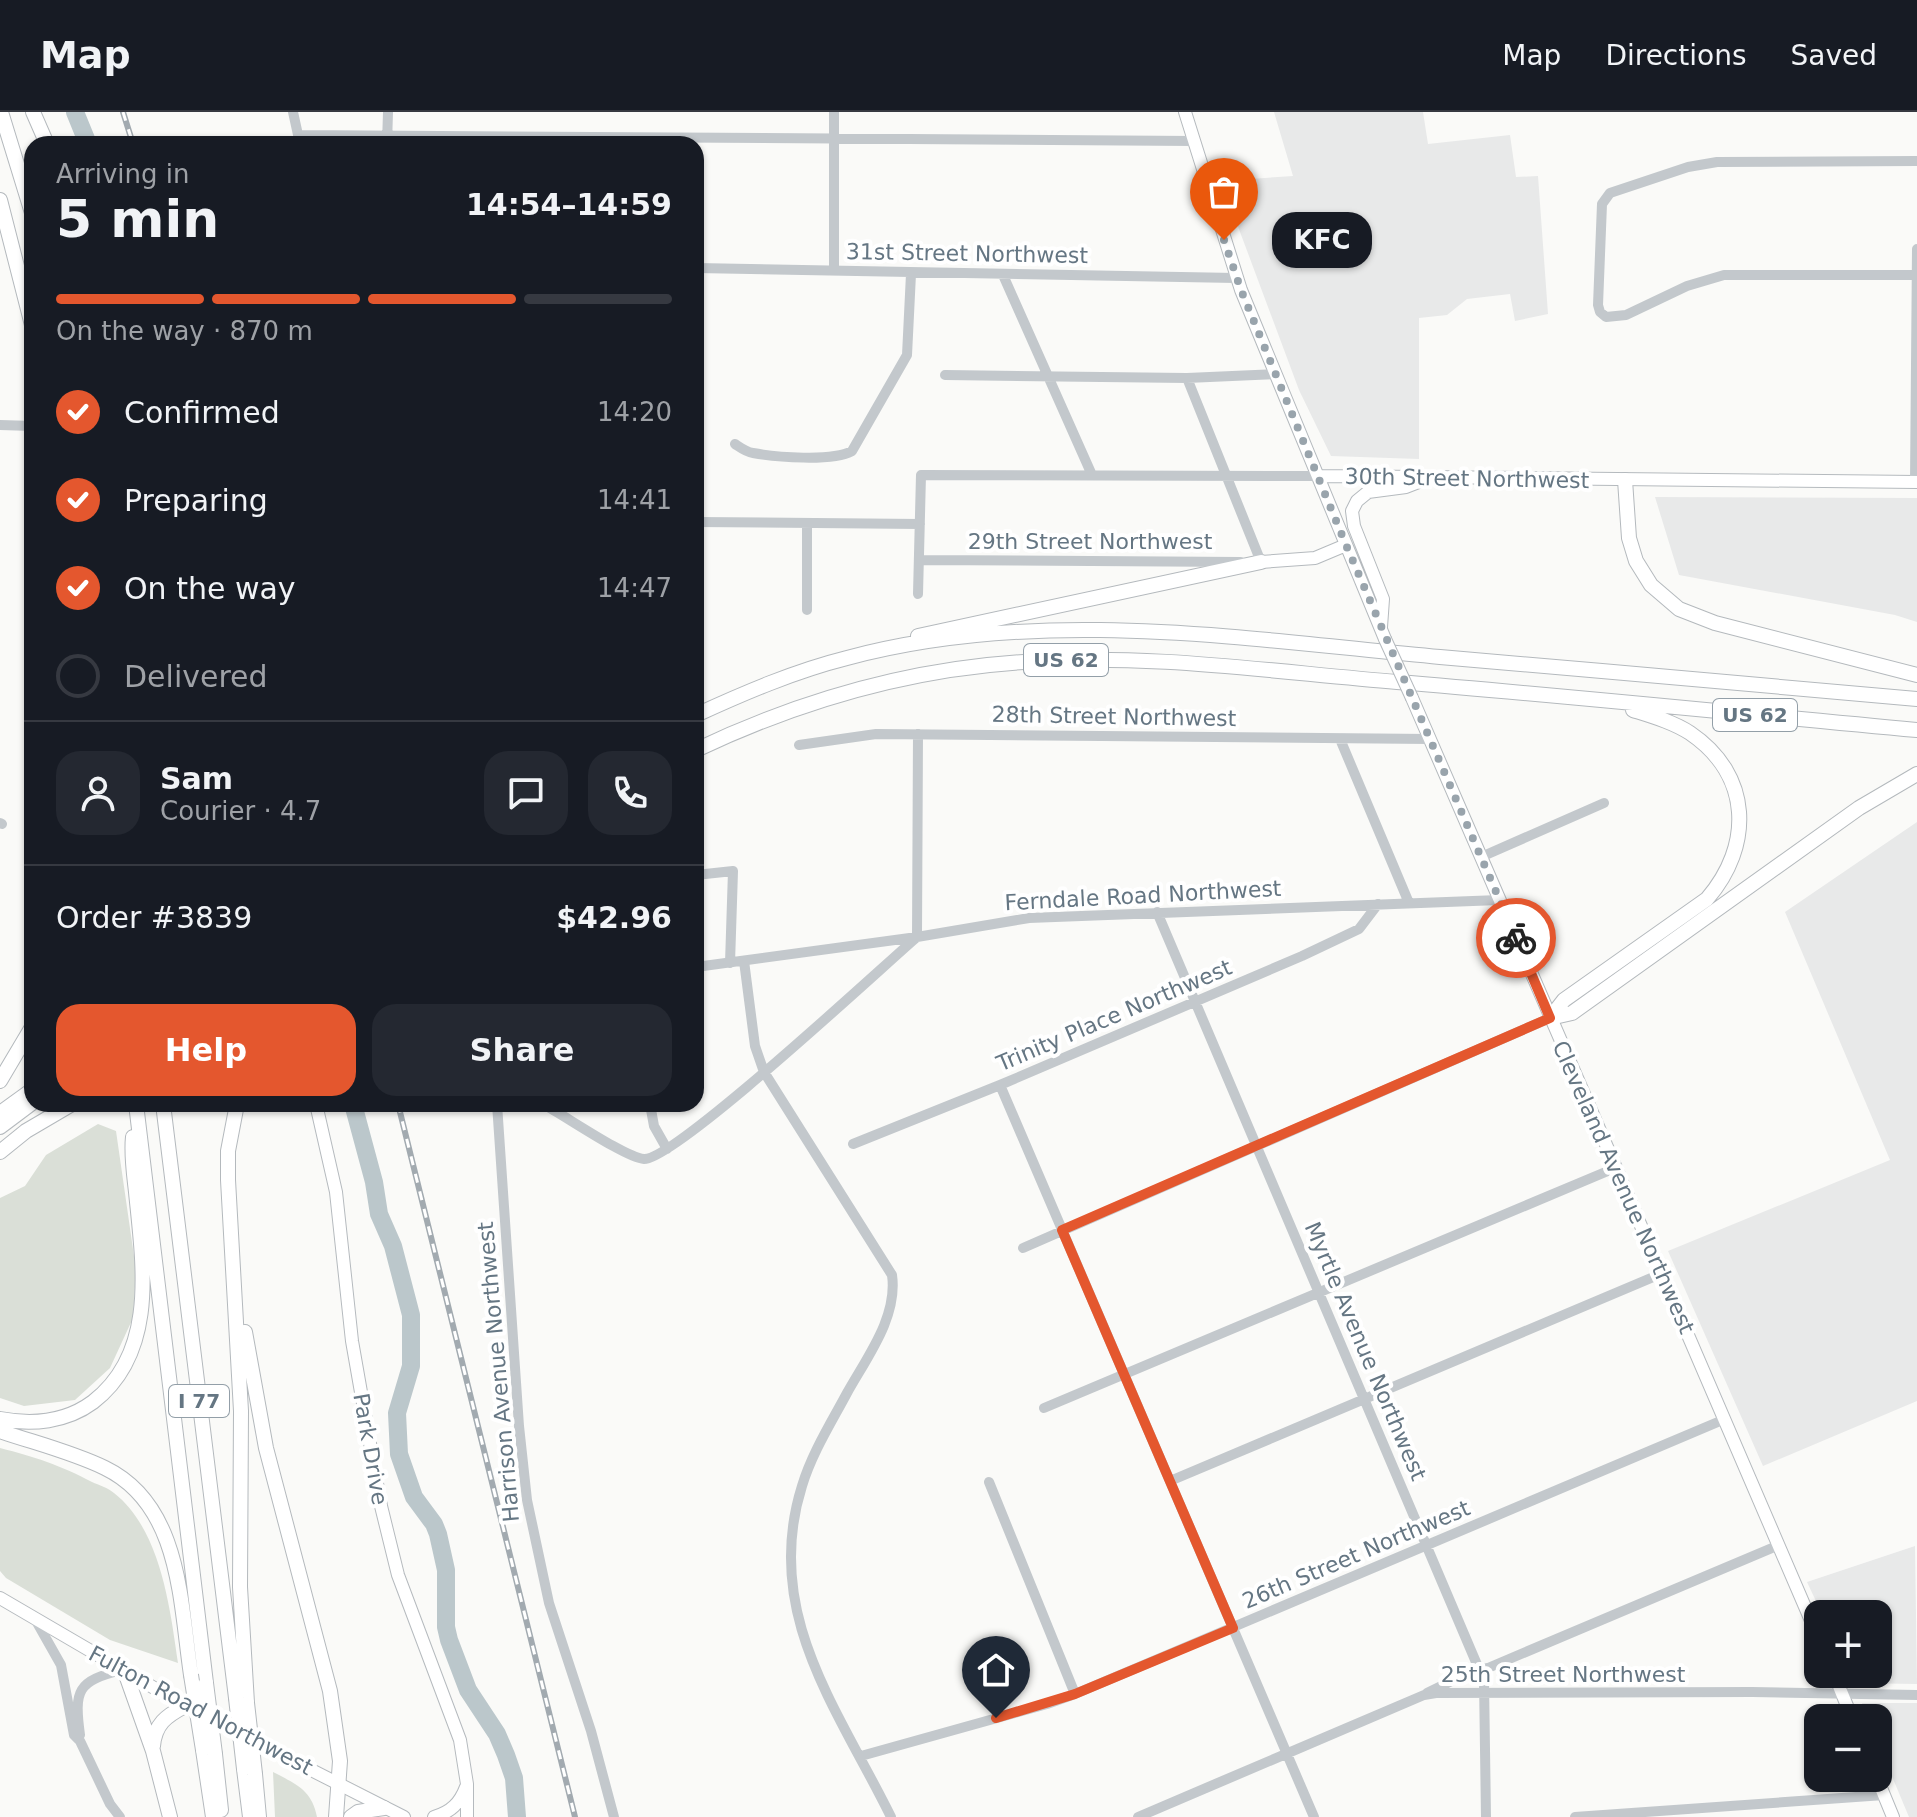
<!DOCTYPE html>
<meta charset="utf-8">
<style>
:root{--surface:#171b24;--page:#242831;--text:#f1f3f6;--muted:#9ea1a6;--line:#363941;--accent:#e4572e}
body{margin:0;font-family:"DejaVu Sans",sans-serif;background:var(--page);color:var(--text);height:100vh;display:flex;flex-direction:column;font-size:30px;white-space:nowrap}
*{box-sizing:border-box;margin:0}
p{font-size:26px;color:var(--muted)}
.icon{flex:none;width:44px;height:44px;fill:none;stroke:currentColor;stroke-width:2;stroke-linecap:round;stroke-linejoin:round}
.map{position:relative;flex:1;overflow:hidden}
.details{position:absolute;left:24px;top:24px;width:680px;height:976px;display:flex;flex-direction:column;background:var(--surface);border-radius:24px;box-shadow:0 2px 6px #0004}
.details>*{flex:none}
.tools{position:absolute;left:1804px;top:1488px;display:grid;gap:16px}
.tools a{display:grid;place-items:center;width:88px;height:88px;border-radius:16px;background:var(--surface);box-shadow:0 2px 6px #0004;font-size:40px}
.pin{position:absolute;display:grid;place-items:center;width:68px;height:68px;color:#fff;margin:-82px -34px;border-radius:50% 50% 50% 0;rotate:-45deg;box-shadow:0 0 8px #0007}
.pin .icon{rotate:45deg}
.courier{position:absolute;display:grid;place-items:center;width:80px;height:80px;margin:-40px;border:6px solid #e4572e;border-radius:50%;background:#fff;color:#222;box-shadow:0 2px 10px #0007}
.bubble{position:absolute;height:56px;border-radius:24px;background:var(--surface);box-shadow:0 2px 6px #0004;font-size:26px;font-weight:600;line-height:56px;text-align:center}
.summary em{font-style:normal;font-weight:600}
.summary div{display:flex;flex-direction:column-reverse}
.summary{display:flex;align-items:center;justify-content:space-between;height:136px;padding:0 32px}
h1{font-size:52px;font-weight:600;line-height:60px}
.bar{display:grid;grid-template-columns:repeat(4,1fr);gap:12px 8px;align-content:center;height:96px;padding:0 32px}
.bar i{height:10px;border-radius:6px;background:var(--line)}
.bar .current{background:var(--accent)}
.bar p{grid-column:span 4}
.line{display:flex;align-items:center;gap:20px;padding:0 32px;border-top:2px solid var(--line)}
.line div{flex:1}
.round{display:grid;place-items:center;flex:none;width:84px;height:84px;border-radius:24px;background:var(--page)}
ol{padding:0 32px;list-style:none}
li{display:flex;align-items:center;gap:24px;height:88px}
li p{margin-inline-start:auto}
li .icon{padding:8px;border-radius:50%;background:var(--accent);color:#fff;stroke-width:4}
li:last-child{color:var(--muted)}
li i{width:44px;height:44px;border:4px solid var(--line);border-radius:50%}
.action{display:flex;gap:16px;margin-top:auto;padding:16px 32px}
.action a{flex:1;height:92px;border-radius:24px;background:var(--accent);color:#fff;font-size:32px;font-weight:600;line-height:92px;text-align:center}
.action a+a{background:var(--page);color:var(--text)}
header{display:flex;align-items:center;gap:48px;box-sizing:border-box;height:112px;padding:0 40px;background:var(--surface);border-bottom:2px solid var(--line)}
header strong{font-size:38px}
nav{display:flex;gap:44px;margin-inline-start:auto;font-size:28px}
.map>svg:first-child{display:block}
.built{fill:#e8e9e9}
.green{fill:#dadfd7}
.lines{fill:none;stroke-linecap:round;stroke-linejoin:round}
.river{stroke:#bbc7cb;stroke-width:18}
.major-casing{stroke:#b5babe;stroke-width:14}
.highway-casing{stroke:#b4b9bd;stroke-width:16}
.minor{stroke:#c3c8cc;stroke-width:10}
.major{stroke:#fff;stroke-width:12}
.highway{stroke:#fff;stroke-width:14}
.rail-casing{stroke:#a2aab0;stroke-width:6}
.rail{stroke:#fff;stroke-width:3;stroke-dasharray:9;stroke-linecap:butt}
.major-bridge-casing{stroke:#b5babe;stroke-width:14;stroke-linecap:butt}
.highway-bridge-casing{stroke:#b4b9bd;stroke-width:16;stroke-linecap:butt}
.major-bridge{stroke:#fff;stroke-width:12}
.highway-bridge{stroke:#fff;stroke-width:14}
.done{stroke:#99a4ac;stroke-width:8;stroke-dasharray:0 14.4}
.route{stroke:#e4572e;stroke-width:10}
.labels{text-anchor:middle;stroke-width:8;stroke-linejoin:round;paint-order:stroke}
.shield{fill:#fff;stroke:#939fa8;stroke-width:2}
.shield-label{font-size:20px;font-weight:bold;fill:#657683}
.street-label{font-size:22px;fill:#657683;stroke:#fff}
</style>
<header>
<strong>Map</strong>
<nav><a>Map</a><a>Directions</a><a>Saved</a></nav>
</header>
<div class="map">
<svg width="1917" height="1705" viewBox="0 0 1917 1705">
<rect width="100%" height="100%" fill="#fafaf8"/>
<!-- built -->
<path class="built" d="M 1274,0 L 1423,0 L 1428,32 L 1510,23 L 1516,65 L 1538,64 L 1548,202 L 1515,209 L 1510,182 L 1467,187 L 1447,203 L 1419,206 L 1419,347 L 1331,344 L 1299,278 L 1221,69 L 1293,64 Z
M 1655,385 L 1917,386 L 1917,510 L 1895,503 L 1679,463 Z
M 1917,710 L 1917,1289 L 1763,1354 L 1668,1139 L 1890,1048 L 1785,800 Z
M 1915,1434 L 1917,1572 L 1853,1571 L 1849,1562 L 1878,1562 L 1878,1502 L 1822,1502 L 1807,1470 Z
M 1862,1591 L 1917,1591 L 1917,1705 L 1909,1705 L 1878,1631 L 1878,1606 L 1868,1606 Z"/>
<!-- green -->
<path class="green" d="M 98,1012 L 116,1019 L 136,1158 L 133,1206 L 110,1256 L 75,1288 L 24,1294 L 0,1286 L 0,1086 L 25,1074 L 46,1043 Z
M 0,1336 C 35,1345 60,1353 92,1370 C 99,1373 108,1376 114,1381 C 161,1418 170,1496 178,1551 L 110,1528 L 6,1466 L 0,1459 Z
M 273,1660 C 296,1672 312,1678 317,1705 L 275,1705 Z"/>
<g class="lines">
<!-- river -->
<path class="river" d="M 75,0 L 88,32
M 353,992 L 374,1070 L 379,1102 L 393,1134 L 411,1203 L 411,1254 L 397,1301 L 399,1342 L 414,1385 L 434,1412 L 438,1422 L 446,1458 L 446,1515 L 449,1528 L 468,1578 L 497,1622 L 506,1643 L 514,1666 L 517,1705"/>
<defs>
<path id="major" d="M 1185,0 L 1241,178 L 1385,527
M 1318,364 L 1917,370
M 1261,450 L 1315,446 L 1346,433
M 1381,515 L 1383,487 L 1354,414 L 1352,399 L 1357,389 L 1368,380 L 1406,375 L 1424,368
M 1412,586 C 1548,899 1684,1211 1818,1525
M 316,992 L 336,1080 L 352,1229 L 381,1394 L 398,1463 L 460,1628 L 467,1672 L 467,1705
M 0,1486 L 185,1594 L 404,1705
M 1834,1562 L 1852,1606
M 1877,1666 L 1893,1705
M 434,1705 C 451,1700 460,1691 466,1675"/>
<path id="highway" d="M 1,0 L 32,101
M 33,0 L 47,32
M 0,88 L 32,213
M 1625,368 L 1629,426 L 1636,449 L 1651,473 L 1679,497 L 1715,511 L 1917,563
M 918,524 L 1261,450
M 696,603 C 744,581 795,559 847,546 C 1040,494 1245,527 1440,545 C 1599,559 1758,572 1917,587
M 696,638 C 799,589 910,557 1024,550 C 1147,541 1274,560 1397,570 C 1570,584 1744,602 1917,618
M 1550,906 L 1564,888 L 1707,787 C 1753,734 1752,663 1690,621 C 1673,610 1652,604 1633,598
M 1550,906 L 1572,901 L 1859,696 L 1917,662
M 0,969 L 32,915
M 136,992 L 206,1571
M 163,992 L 236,1586
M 237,992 L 228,1039 L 228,1068 L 241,1299 L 240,1475 L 247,1591
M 0,1001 L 32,978
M 0,1015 L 32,991
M 0,1040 L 26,1019 L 72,992
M 245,1220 L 266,1336 L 330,1579 L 340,1649 L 336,1705
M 0,1307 C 32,1313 66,1310 93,1290 C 158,1240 143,1152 136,1080 C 134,1062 131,1043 133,1025
M 0,1319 C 35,1331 72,1340 105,1356 C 181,1393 180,1490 191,1563
M 125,1560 L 153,1639 L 170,1705
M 153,1634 C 155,1612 166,1604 185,1594
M 203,1638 L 213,1705
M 215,1642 L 221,1698
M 244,1657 L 250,1705
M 255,1662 L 259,1705
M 351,1705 L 358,1700 L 384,1696"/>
</defs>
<!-- major casing -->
<use href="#major" class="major-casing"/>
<!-- highway casing -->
<use href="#highway" class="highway-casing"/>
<!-- minor -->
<path class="minor" d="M 293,0 L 300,32
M 298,23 L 1194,29
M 387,32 L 388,0
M 696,156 L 1236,166
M 834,157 L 834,0
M 1003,163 L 1092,363
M 1917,163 L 1724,163 L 1687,174 L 1626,203 L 1606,205 L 1600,200 L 1598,193 L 1602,92 L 1610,81 L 1688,55 L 1717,50 L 1917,49
M 945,263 L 1187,266 L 1276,262
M 1187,266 L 1261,450 L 1257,450
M 0,313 L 32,314
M 735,332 C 741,336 746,340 753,341 C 775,345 832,350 852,339 L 907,243 L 911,162
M 1915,370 L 1917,137
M 696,410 L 920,412
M 807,411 L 807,498
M 919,448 L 1241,450
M 918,482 L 921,363 L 1318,364
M 1340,627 L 1409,791
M 799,633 L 876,622 L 1430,627
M 0,711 L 2,712
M 1481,745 L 1604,691
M 696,763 L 733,759 L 730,851
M 1157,800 L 1484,1569 L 1486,1705
M 744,849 L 755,934 L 764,960 L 892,1163 C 898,1205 867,1245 847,1281 C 831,1311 812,1341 802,1374 C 762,1501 838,1597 891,1705
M 696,855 L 917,825 L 1029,806 L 1499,788
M 1000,973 L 1314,1705
M 497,992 L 519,1314 L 527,1388 L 549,1491 L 591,1619 L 614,1705
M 543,992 C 564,1003 626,1046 644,1047 C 675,1048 881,856 917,825 L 918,622
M 650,992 L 654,1014 L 667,1037
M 853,1032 L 1000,973 L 1302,844 L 1359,817 L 1378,792
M 1023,1136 L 1550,906
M 1044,1296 L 1615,1056
M 1170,1369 L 1663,1161
M 989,1370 L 1075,1582
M 35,1507 L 61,1553 L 74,1623 L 80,1629 L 110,1692 L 120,1705
M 1427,1581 L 1472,1559 L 1488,1556 L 1779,1433
M 80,1623 C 74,1578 77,1569 122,1558
M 861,1644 L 1047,1592 L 1075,1582 L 1725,1307
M 1138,1705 L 1424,1583 L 1436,1581 L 1752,1580 L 1917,1583
M 1575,1705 L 1884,1683"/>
<!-- major -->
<use href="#major" class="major"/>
<!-- highway -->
<use href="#highway" class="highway"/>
<defs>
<path id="rail" d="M 123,0 L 133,32
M 398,992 L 575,1705"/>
</defs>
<!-- rail casing -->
<use href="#rail" class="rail-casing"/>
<!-- rail -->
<use href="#rail" class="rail"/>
<defs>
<path id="major-bridge" d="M 1385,527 L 1412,586"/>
<path id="highway-bridge" d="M 191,1563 L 203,1638
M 206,1571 L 215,1642
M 236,1586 L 244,1657
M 247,1591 L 255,1662"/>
</defs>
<!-- major-bridge casing -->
<use href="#major-bridge" class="major-bridge-casing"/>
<!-- highway-bridge casing -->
<use href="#highway-bridge" class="highway-bridge-casing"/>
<!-- major-bridge -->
<use href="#major-bridge" class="major-bridge"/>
<!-- highway-bridge -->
<use href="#highway-bridge" class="highway-bridge"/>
</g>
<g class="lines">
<!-- done -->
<path class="done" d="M 1224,128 L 1241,178 L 1346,433 L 1516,826"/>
<!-- route -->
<path class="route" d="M 996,1606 L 1075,1582 L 1233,1516 L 1062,1118 L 1550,906 L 1516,826"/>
</g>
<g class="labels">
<!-- shield labels -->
<g class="shield">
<rect x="1024" y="532" width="84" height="32" rx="6"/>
<rect x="1713" y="587" width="84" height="32" rx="6"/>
<rect x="169" y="1273" width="60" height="32" rx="6"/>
</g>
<g class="shield-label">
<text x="1066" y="555">US 62</text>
<text x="1755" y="610">US 62</text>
<text x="199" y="1296">I 77</text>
</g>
<!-- street labels -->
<g class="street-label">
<text transform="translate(967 141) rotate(1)" y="8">31st Street Northwest</text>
<text transform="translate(1467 366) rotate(1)" y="8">30th Street Northwest</text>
<text x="1090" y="437">29th Street Northwest</text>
<text transform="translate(1114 604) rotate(1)" y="8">28th Street Northwest</text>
<text transform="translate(1143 783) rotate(-3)" y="8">Ferndale Road Northwest</text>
<text transform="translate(1114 903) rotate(-23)" y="8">Trinity Place Northwest</text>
<text transform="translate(1624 1075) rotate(66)" y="8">Cleveland Avenue Northwest</text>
<text transform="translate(1366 1239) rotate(67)" y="8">Myrtle Avenue Northwest</text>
<text transform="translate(498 1260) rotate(-95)" y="8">Harrison Avenue Northwest</text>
<text transform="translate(371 1337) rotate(80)" y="8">Park Drive</text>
<text transform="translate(1356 1442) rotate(-23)" y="8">26th Street Northwest</text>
<text x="1563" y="1570">25th Street Northwest</text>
<text transform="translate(201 1598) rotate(28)" y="8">Fulton Road Northwest</text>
</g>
</g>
</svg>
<div class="tools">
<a>+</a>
<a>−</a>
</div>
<div class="pin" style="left:1224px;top:128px;background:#ea580c"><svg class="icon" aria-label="bag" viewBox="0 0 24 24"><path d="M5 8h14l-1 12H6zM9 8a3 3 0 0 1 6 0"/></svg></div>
<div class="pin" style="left:996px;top:1606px;background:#1f2937"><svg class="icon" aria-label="home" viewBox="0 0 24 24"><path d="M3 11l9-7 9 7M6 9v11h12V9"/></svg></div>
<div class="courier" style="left:1516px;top:826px"><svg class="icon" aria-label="bike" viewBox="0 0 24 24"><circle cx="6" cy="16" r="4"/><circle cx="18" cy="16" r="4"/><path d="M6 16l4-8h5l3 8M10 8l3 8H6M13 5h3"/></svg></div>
<div class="bubble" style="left:1272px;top:100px;width:100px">KFC</div>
<section class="details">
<div class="summary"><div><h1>5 min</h1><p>Arriving in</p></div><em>14:54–14:59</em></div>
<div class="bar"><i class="current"></i><i class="current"></i><i class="current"></i><i></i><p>On the way · 870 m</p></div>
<ol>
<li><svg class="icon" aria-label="check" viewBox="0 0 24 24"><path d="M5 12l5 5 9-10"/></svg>Confirmed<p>14:20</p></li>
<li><svg class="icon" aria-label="check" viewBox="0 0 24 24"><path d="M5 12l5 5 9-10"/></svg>Preparing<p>14:41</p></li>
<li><svg class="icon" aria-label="check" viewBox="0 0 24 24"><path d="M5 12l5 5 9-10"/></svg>On the way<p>14:47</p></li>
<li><i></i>Delivered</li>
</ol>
<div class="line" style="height:144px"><a class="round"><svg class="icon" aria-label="person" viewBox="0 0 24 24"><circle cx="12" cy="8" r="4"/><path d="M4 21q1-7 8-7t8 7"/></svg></a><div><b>Sam</b><p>Courier · 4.7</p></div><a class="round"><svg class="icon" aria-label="chat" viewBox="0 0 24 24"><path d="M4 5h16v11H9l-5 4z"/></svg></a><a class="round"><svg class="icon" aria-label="phone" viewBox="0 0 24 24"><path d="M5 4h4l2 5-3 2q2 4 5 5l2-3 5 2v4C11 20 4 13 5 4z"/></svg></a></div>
<div class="line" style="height:104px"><div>Order #3839</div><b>$42.96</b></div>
<div class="action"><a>Help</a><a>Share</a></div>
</section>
</div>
